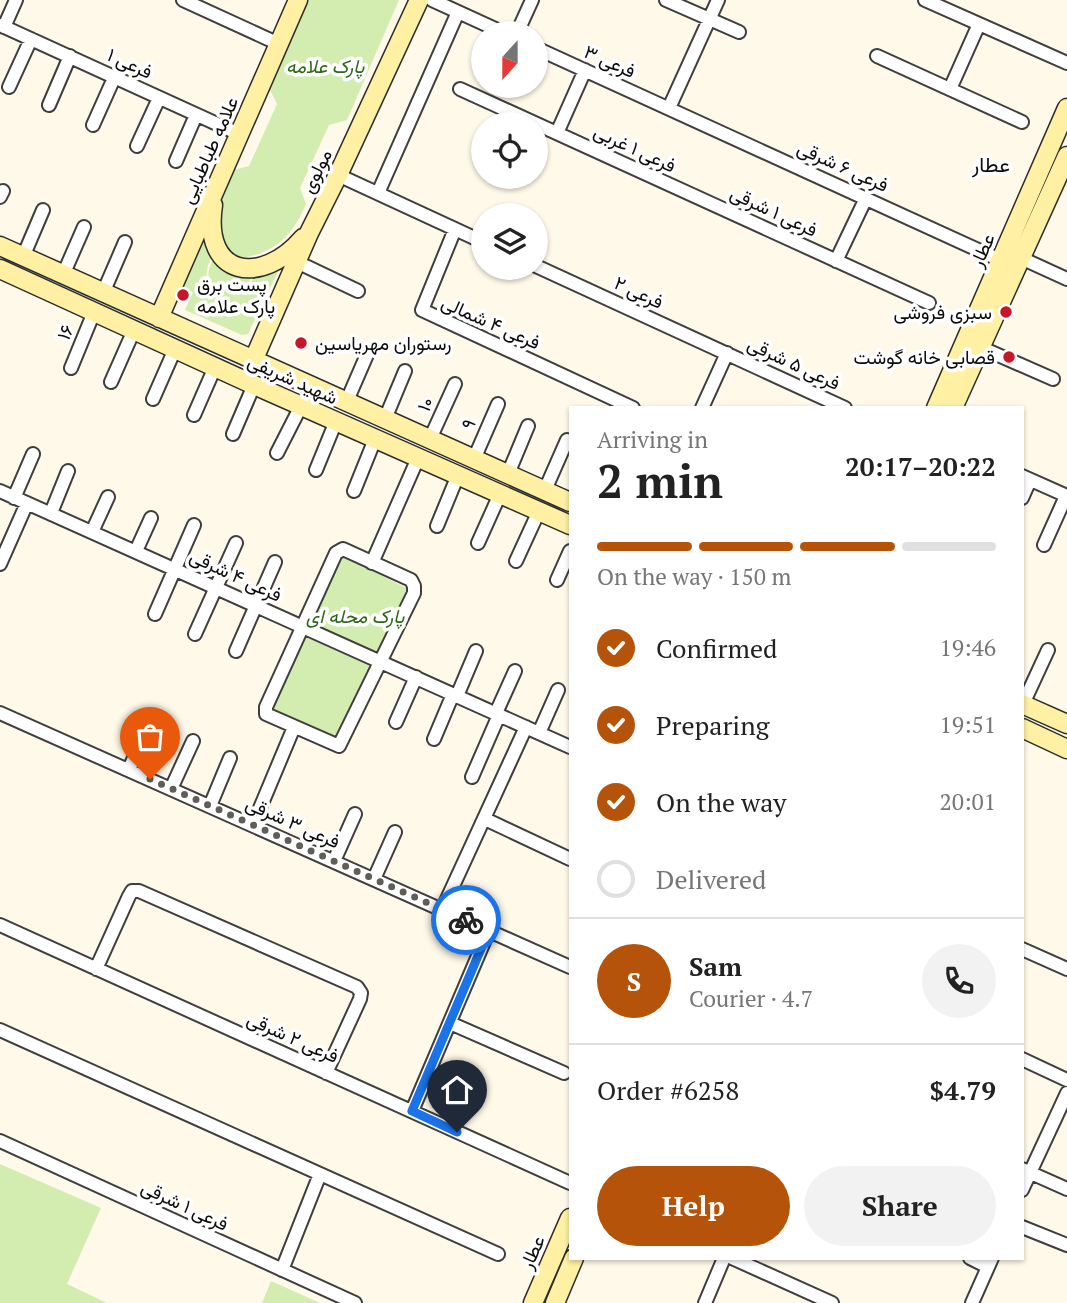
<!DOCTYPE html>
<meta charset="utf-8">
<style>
:root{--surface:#fff;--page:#f2f2f2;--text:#222;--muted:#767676;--line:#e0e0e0;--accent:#b45309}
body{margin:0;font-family:"PT Serif",Vazirmatn,serif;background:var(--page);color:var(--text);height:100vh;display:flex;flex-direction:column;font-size:26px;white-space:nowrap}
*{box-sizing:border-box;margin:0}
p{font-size:23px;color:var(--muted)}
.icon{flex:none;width:38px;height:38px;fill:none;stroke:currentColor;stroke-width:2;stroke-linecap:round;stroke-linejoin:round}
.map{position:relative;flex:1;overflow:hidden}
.panel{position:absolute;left:569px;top:406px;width:455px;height:854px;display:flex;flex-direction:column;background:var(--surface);border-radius:0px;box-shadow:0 2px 5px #0004}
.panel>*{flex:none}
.needle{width:46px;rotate:201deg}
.fabs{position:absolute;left:471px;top:21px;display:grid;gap:14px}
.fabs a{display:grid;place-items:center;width:77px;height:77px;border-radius:50%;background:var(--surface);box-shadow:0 2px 5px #0004;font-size:35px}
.pin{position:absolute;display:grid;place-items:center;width:60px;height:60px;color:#fff;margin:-72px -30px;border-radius:50% 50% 50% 0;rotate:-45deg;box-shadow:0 0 7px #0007}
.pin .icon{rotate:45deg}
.courier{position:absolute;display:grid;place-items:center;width:70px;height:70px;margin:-35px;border:5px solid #1a73e8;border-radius:50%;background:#fff;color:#222;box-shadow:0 2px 9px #0007}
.overview em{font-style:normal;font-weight:600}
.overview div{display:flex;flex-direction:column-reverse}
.overview{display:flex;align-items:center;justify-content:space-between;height:119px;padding:0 28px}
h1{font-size:46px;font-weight:600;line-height:52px}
.bar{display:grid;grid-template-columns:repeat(4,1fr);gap:10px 7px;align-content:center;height:84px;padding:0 28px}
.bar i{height:9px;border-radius:5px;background:var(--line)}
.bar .current{background:var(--accent)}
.bar p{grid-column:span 4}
.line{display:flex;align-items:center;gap:18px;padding:0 28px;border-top:2px solid var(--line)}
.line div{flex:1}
.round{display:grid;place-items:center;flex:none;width:74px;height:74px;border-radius:37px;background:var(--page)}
ol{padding:0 28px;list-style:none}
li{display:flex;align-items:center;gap:21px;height:77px}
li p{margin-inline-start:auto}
li .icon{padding:7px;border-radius:50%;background:var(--accent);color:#fff;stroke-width:4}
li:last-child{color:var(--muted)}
li i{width:38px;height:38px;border:4px solid var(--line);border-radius:50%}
.cta{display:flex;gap:14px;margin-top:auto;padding:14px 28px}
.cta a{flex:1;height:80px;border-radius:42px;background:var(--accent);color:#fff;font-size:28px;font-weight:600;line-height:80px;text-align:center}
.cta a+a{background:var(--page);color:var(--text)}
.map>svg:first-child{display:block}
.green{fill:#d2edaf}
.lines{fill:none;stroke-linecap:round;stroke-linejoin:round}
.street-casing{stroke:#3e3e3e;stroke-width:16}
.secondary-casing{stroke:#2d2d2d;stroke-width:21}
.street{stroke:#fff;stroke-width:12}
.secondary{stroke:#fff0a4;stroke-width:18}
.done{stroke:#605e59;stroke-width:7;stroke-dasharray:0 12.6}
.route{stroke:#1a73e8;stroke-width:9}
.poi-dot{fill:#c61729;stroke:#fff;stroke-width:2.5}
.labels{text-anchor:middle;stroke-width:7;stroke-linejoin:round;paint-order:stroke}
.street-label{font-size:19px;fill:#0b0b0b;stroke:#fff}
.park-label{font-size:19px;font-style:italic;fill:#2b6716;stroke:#fff}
.poi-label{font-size:19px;fill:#0b0b0b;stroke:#fff;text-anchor:start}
.neighbourhood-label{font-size:21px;fill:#0b0b0b;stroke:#fff}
</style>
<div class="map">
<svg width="1067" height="1303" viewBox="0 0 1067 1303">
<rect width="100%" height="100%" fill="#fff9e9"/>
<!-- green -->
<path class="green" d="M 308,0 L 399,0 L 347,120 L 329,125 L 300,188 L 306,204 C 292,236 277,252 241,258 C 208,243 220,196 230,171 L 249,166 L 277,104 L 269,88 Z
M 204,232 L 207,245 L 213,256 C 205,267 204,280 213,291 C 207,279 206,269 215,257 L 252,275 L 247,289 L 234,297 L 248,290 L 254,275 L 282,263 L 248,334 L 242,335 L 185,310 L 193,292 L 178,286 Z
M 341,555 L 410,590 L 337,740 L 272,711 Z
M 0,1164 L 101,1208 L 67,1284 L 107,1303 L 0,1303 Z
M 271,1281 L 320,1303 L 262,1303 Z"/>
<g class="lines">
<defs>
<path id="street" d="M 183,0 L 279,44
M 432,0 L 504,33
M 666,0 L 739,32
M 925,0 L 1067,63
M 0,25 L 239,134
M 4,27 L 16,0
M 517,33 L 532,0
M 536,48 L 1000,260
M 877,56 L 1022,122
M 9,87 L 31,39
M 460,89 L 929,303
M 950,89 L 979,24
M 49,105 L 70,56
M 669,108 L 718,0
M 93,125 L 114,78
M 557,133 L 585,70
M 137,146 L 159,98
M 176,161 L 196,115
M 338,175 L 483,242
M 378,193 L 458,12
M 0,197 L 3,191
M 455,229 L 422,310 L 633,408
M 23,257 L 43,210
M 1021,258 L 1067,279
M 836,261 L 866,198
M 297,262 L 358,291
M 536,266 L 845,408
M 63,275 L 84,227
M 103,293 L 125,242
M 973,344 L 1053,379
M 71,368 L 94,312
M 111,382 L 134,330
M 153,399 L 175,349
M 346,403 L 369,350
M 702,408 L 727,353
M 194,415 L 215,367
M 385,419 L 405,371
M 233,434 L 254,385
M 430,439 L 455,384
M 277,453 L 301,406
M 474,459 L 498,404
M 316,470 L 336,421
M 508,474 L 528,426
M 1022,476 L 1067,496
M 545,490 L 567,440
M 0,491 L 570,747
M 354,491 L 375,439
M 14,498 L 33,454
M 1022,498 L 1030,480
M 51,513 L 68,471
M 437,526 L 458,475
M 92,532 L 108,497
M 478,543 L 500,494
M 1044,545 L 1066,496
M 343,549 L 411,580 L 414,586 L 414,593 L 339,746 L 266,714 L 266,707 L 336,553 Z
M 136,551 L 151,518
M 516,561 L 539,511
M 372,563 L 418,458
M 0,564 L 27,503
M 557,580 L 570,551
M 155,614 L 194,525
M 195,634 L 236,543
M 236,651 L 275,562
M 457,696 L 476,651
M 1023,704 L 1048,650
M 0,713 L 570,967
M 496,713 L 515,671
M 396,722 L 416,677
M 539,733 L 558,690
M 434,739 L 453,694
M 129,770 L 149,721
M 472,777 L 499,715
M 171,789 L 193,741
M 210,806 L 230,758
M 485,819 L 570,859
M 253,825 L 294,727
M 334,861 L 355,814
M 374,879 L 395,832
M 442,910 L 526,727
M 0,925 L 570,1183
M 1022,949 L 1067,969
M 96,969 L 129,896 L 132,891 L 139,891 L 357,987 L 361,993 L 360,999 L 326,1073
M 450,1023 L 564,1073
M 0,1030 L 498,1254
M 1022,1059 L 1067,1080
M 412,1111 L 489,930
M 0,1141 L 355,1303
M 1022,1169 L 1067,1189
M 1022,1190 L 1067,1093
M 1022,1227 L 1067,1245
M 732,1258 L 832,1303
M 970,1258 L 988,1267
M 282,1270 L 320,1174
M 705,1303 L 724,1258
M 972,1303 L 992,1258"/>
<path id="secondary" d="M 213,205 C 202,277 261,287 303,238
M 0,246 L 570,502
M 0,269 L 254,385 L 570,525
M 159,318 L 298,0
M 253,361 L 309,233 L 338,175 L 419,0
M 936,408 L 1067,108
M 953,408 L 1067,156
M 1022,704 L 1067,724
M 1022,728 L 1067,749
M 533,1303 L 570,1218
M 555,1303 L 574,1258"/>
</defs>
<!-- street casing -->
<use href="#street" class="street-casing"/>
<!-- secondary casing -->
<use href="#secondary" class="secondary-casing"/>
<!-- street -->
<use href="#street" class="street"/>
<!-- secondary -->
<use href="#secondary" class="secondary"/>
</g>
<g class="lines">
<!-- done -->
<path class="done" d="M 150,779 L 466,920"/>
<!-- route -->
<path class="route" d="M 457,1132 L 412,1111 L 489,930 L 466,920"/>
</g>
<!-- markers -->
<g class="poi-dot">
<circle cx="183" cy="295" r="7"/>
<circle cx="1006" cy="312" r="7"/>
<circle cx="301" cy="343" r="7"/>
<circle cx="1009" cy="357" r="7"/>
</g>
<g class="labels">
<!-- street labels -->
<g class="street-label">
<text transform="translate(610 61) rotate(24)" y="7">فرعی ۳</text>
<text transform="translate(130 63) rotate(25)" y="7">فرعی ۱</text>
<text transform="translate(635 148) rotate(25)" y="7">فرعی ۱ غربی</text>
<text transform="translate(209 150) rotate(-66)" y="7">علامه طباطبایی</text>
<text transform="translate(843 166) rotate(24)" y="7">فرعی ۶ شرقی</text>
<text transform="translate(316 171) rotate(-64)" y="7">مولوی</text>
<text transform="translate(774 211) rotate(25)" y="7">فرعی ۱ شرقی</text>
<text transform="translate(982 250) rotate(-66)" y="7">عطار</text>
<text transform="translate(639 292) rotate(25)" y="7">فرعی ۲</text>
<text transform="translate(491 322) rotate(24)" y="7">فرعی ۴ شمالی</text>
<text transform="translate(65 332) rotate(-67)" y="7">۱۶</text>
<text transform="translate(794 363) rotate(25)" y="7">فرعی ۵ شرقی</text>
<text transform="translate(293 379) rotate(24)" y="7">شهید شریفی</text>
<text transform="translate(425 404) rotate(-65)" y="7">۱۰</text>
<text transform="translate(468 424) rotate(-66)" y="7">۹</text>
<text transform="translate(236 575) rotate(25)" y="7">فرعی ۴ شرقی</text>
<text transform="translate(293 822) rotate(24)" y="7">فرعی ۳ شرقی</text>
<text transform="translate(293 1037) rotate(24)" y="7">فرعی ۲ شرقی</text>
<text transform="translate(185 1205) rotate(25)" y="7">فرعی ۱ شرقی</text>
<text transform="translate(532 1252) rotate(-66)" y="7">عطار</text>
</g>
<!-- park labels -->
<g class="park-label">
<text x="325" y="73">پارک علامه</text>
<text x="355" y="623">پارک محله ای</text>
</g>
<!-- poi labels -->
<g class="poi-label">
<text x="197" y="291">پست برق<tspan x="197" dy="22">پارک علامه</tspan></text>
<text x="992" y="319" text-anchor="end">سبزی فروشی</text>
<text x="315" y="350">رستوران مهریاسین</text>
<text x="995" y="364" text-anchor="end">قصابی خانه گوشت</text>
</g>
<!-- neighbourhood labels -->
<g class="neighbourhood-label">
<text x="991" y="172">عطار</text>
</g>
</g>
</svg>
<div class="fabs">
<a><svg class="needle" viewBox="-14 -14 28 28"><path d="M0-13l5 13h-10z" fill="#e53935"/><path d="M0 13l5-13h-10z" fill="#767676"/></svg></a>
<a><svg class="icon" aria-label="locate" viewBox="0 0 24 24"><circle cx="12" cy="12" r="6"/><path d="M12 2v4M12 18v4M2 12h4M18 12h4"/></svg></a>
<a><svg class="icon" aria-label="layers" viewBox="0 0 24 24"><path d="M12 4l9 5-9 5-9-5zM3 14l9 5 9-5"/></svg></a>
</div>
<div class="pin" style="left:150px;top:779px;background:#ea580c"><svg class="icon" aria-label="bag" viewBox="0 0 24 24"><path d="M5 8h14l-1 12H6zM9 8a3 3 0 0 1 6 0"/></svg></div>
<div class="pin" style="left:457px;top:1132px;background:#1f2937"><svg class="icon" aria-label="home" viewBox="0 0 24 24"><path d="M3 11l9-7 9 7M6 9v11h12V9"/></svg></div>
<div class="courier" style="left:466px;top:920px"><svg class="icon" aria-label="bike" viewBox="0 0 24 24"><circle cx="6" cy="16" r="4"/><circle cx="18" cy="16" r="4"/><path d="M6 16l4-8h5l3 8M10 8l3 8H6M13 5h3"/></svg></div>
<section class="panel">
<div class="overview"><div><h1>2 min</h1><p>Arriving in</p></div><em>20:17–20:22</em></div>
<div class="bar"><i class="current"></i><i class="current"></i><i class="current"></i><i></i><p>On the way · 150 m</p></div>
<ol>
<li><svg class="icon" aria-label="check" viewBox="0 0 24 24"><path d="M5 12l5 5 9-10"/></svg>Confirmed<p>19:46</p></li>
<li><svg class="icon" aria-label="check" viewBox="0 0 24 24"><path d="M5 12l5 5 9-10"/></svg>Preparing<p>19:51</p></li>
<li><svg class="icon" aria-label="check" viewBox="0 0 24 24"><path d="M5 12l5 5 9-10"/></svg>On the way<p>20:01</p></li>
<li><i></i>Delivered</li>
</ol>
<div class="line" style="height:126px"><b class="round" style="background:var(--accent);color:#fff">S</b><div><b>Sam</b><p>Courier · 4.7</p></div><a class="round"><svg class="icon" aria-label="phone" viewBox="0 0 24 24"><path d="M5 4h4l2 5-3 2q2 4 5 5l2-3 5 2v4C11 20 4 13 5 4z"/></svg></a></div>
<div class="line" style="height:91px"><div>Order #6258</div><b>$4.79</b></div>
<div class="cta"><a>Help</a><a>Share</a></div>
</section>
</div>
